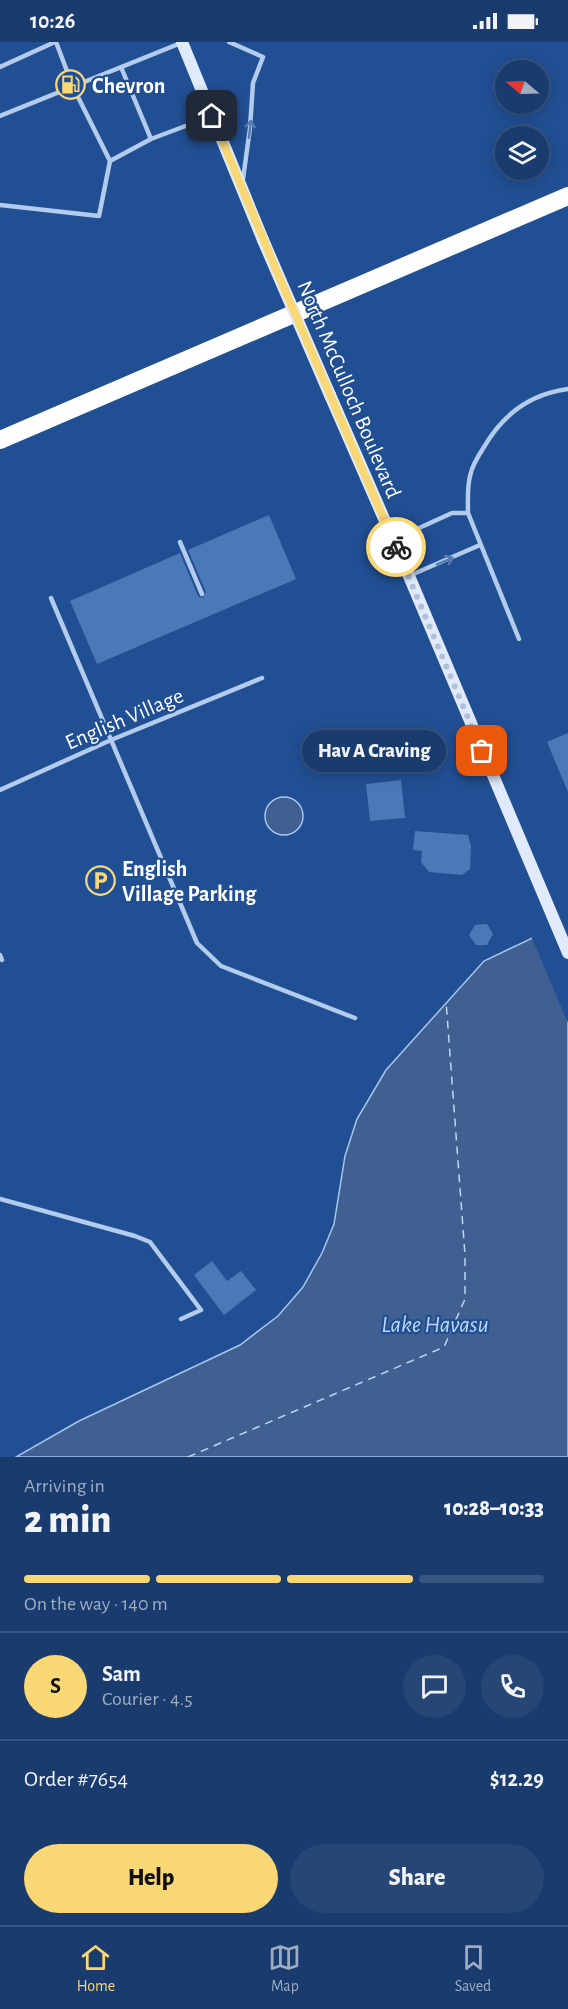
<!DOCTYPE html>
<meta charset="utf-8">
<style>
:root{--surface:#193b6e;--page:#264676;--text:#f1f3f6;--muted:#9fadc2;--line:#375581;--accent:#fad775}
body{margin:0;font-family:"Alegreya Sans",sans-serif;background:var(--page);color:var(--text);height:100vh;display:flex;flex-direction:column;font-size:22px;white-space:nowrap}
*{box-sizing:border-box;margin:0}
p{font-size:20px;color:var(--muted)}
.icon{flex:none;width:33px;height:33px;fill:none;stroke:currentColor;stroke-width:2;stroke-linecap:round;stroke-linejoin:round}
.map{position:relative;height:1415px;overflow:hidden}
.panel{display:flex;flex-direction:column;background:var(--surface);flex:1}
.panel>*{flex:none}
.needle{width:39px;rotate:289deg}
.fabs{position:absolute;left:495px;top:18px;display:grid;gap:12px}
.fabs a{display:grid;place-items:center;width:54px;height:54px;border-radius:50%;background:var(--surface);box-shadow:0 3px 15px #0003,0 0 0 2px var(--line);font-size:30px}
.pin{position:absolute;display:grid;place-items:center;width:51px;height:51px;color:#fff;margin:-26px;border-radius:12px;box-shadow:0 3px 9px #0006}
.courier{position:absolute;display:grid;place-items:center;width:60px;height:60px;margin:-30px;border:4px solid #fad775;border-radius:50%;background:#fff;color:#222;box-shadow:0 2px 8px #0007}
.bubble{position:absolute;height:42px;border-radius:21px;background:var(--surface);box-shadow:0 3px 15px #0003,0 0 0 2px var(--line);font-size:20px;font-weight:800;line-height:42px;text-align:center}
.headline em{font-style:normal;font-weight:800}
.headline div{display:flex;flex-direction:column-reverse}
.headline{display:flex;align-items:center;justify-content:space-between;height:102px;padding:0 24px}
h1{font-size:39px;font-weight:800;line-height:45px}
.bar{display:grid;grid-template-columns:repeat(4,1fr);gap:9px 6px;align-content:center;height:72px;padding:0 24px}
.bar i{height:8px;border-radius:4px;background:var(--line)}
.bar .on{background:var(--accent)}
.bar p{grid-column:span 4}
.line{display:flex;align-items:center;gap:15px;padding:0 24px;border-top:2px solid var(--line)}
.line div{flex:1}
.round{display:grid;place-items:center;flex:none;width:63px;height:63px;border-radius:32px;background:var(--page)}
.primary-button{display:flex;gap:12px;margin-top:auto;padding:12px 24px}
.primary-button a{flex:1;height:69px;border-radius:36px;background:var(--accent);color:#111;font-size:24px;font-weight:800;line-height:69px;text-align:center}
.primary-button a+a{background:var(--page);color:var(--text)}
.status{display:flex;justify-content:space-between;align-items:center;height:42px;padding:0 30px;background:var(--surface);direction:ltr}
.status svg{height:16px;fill:currentColor}
.menu{display:flex;justify-content:space-around;align-items:center;height:84px;border-top:2px solid var(--line);background:var(--surface);font-size:16px;color:var(--muted)}
.menu a{display:grid;justify-items:center;gap:3px}
.menu .on{color:var(--accent)}
.map>svg:first-child{display:block}
.water{fill:#3f6091;stroke:#a7c6ee;stroke-width:1.5}
.pier{fill:#214f93}
.lines{fill:none;stroke-linecap:round;stroke-linejoin:round}
.ferry{stroke:#bfd6f4;stroke-width:1.5;stroke-dasharray:8 6;stroke-linecap:butt}
.building{fill:#4a78b9}
.lane{stroke:#b3cced;stroke-width:4.5}
.secondary{stroke:#e0eafa;stroke-width:12}
.highway{stroke:#fff;stroke-width:18}
.secondary-bridge{stroke:#e0eafa;stroke-width:12}
.oneway{stroke:#547bb2}
.done{stroke:#b1c1d9;stroke-width:6;stroke-dasharray:0 10.8}
.route{stroke:#fad775;stroke-width:8}
.labels{text-anchor:middle;stroke-width:4.5;stroke-linejoin:round;paint-order:stroke}
.poi-label{font-size:22px;font-weight:bold;fill:#fff;stroke:#214f93;text-anchor:start}
.street-label{font-size:22px;fill:#fff;stroke:#214f93}
.water-label{font-size:24px;font-style:italic;fill:#bfd6f4;stroke:#214f93}
</style>
<div class="status"><b>10:26</b><svg viewBox="0 0 49 12"><path d="M0 12V9h3v3zM5 12V6h3v6zM10 12V3h3v9zM15 12V0h3v12zM26 1h20v11H26zM47 4h2v5h-2z"/></svg></div>
<div class="map">
<svg width="568" height="1415" viewBox="0 0 568 1415">
<rect width="100%" height="100%" fill="#214f93"/>
<!-- water -->
<path class="water" d="M265 774a19 19 0 1 1 38 0a19 19 0 1 1-38 0Z
M 568,879 L 568,1415 L 16,1415 L 79,1379 L 240,1303 L 278,1274 L 303,1245 L 322,1211 L 334,1182 L 345,1114 L 357,1077 L 386,1028 L 484,919 Z"/>
<!-- pier -->
<path class="pier" d="M 568,876 L 568,981 L 531,894 Z"/>
<g class="lines">
<!-- ferry -->
<path class="ferry" d="M 188,1415 L 444,1305 L 465,1257 L 465,1213 L 446,959"/>
</g>
<!-- building -->
<path class="building" d="M 269,473 L 296,537 L 97,622 L 70,559 L 180,511 L 198,554 L 203,556 L 206,550 L 188,508 Z
M 568,691 L 568,750 L 547,700 Z
M 401,738 L 405,776 L 370,779 L 366,742 Z
M 415,789 L 468,793 L 471,804 L 470,827 L 462,833 L 429,830 L 421,820 L 422,809 L 413,808 Z
M 487,882 L 493,892 L 487,903 L 476,903 L 469,893 L 475,883 Z
M 212,1219 L 227,1239 L 241,1229 L 256,1248 L 224,1273 L 194,1233 Z"/>
<g class="lines">
<!-- lane -->
<path class="lane" d="M 56,0 L 73,45 L 110,119
M 229,0 L 263,15 L 253,41 L 250,86 L 243,137
M 0,25 L 55,0
M 121,25 L 151,97
M 0,74 L 181,1
M 0,163 L 99,174 L 110,119 L 151,97 L 212,74
M 395,497 L 452,471 L 468,471
M 180,500 L 202,552
M 411,533 L 480,503
M 51,556 L 197,901 L 221,924 L 355,976
M 519,597 L 468,471 C 468,459 467,446 470,434 C 472,424 478,414 484,405 C 503,372 530,352 568,347
M 0,748 L 111,698 L 262,636
M 0,913 L 2,918
M 0,1157 L 135,1194 L 150,1200 L 201,1268 L 181,1277"/>
<!-- secondary -->
<path class="secondary" d="M 182,0 L 263,198
M 330,353 L 409,534 L 568,911"/>
<!-- highway -->
<path class="highway" d="M 0,398 L 568,154"/>
<!-- secondary-bridge -->
<path class="secondary-bridge" d="M 263,198 L 330,353"/>
</g>
<!-- one-way arrows -->
<defs><path id="oneway-shaft" d="M-6 0H5M1.5-3L5.5 0L1.5 3" fill="none" stroke-width="1.6" stroke-linecap="round" stroke-linejoin="round" transform="scale(1.5)"/></defs>
<g class="oneway">
<use href="#oneway-shaft" transform="translate(250 87) rotate(-83)"/>
<use href="#oneway-shaft" transform="translate(445 519) rotate(-23)"/>
</g>
<g class="lines">
<!-- done -->
<path class="done" d="M 396,505 L 482,709"/>
<!-- route -->
<path class="route" d="M 212,74 L 280,237 L 396,505"/>
</g>
<!-- icons -->
<defs>
<symbol id="fuel-ring" viewBox="-11 -11 22 22"><circle r="9.5" fill="#214f93" stroke="#fad775" stroke-width="1.5"/><path d="M-5.5-6h7V0h2V4h1.3V-2.5L3-4.5l.8-.8L6-3V5H2.5V1h-1V6h-7ZM-4.2-4.7v3.2H.2V-4.7Z" fill="#fad775"/></symbol>
<symbol id="parking-ring" viewBox="-11 -11 22 22"><circle r="9.5" fill="#214f93" stroke="#fad775" stroke-width="1.5"/><path d="M-3.5-5.5H1a3.5 3.5 0 0 1 0 7H-1V5.5H-3.5ZM-1-3.4V-.6H.8a1.4 1.4 0 0 0 0-2.8Z" fill="#fad775"/></symbol>
</defs>
<g fill-rule="evenodd">
<use href="#fuel-ring" x="54" y="26" width="33" height="33"/>
<use href="#parking-ring" x="84" y="822" width="33" height="33"/>
</g>
<g class="labels">
<!-- poi labels -->
<g class="poi-label">
<text x="92" y="51">Chevron</text>
<text x="122" y="834">English<tspan x="122" dy="25">Village Parking</tspan></text>
</g>
<!-- street labels -->
<g class="street-label">
<text transform="translate(350 347) rotate(67)" y="8">North McCulloch Boulevard</text>
<text transform="translate(124 676) rotate(-23)" y="8">English Village</text>
</g>
<!-- water labels -->
<g class="water-label">
<text x="435" y="1290">Lake Havasu</text>
</g>
</g>
</svg>
<div class="fabs">
<a><svg class="needle" viewBox="-14 -14 28 28"><path d="M0-13l5 13h-10z" fill="#e53935"/><path d="M0 13l5-13h-10z" fill="#9fadc2"/></svg></a>
<a><svg class="icon" aria-label="layers" viewBox="0 0 24 24"><path d="M12 4l9 5-9 5-9-5zM3 14l9 5 9-5"/></svg></a>
</div>
<div class="pin" style="left:482px;top:709px;background:#ea580c"><svg class="icon" aria-label="bag" viewBox="0 0 24 24"><path d="M5 8h14l-1 12H6zM9 8a3 3 0 0 1 6 0"/></svg></div>
<div class="pin" style="left:212px;top:74px;background:#1f2937"><svg class="icon" aria-label="home" viewBox="0 0 24 24"><path d="M3 11l9-7 9 7M6 9v11h12V9"/></svg></div>
<div class="courier" style="left:396px;top:505px"><svg class="icon" aria-label="bike" viewBox="0 0 24 24"><circle cx="6" cy="16" r="4"/><circle cx="18" cy="16" r="4"/><path d="M6 16l4-8h5l3 8M10 8l3 8H6M13 5h3"/></svg></div>
<div class="bubble" style="left:302px;top:688px;width:144px">Hav A Craving</div>
</div>
<section class="panel">
<div class="headline"><div><h1>2 min</h1><p>Arriving in</p></div><em>10:28–10:33</em></div>
<div class="bar"><i class="on"></i><i class="on"></i><i class="on"></i><i></i><p>On the way · 140 m</p></div>
<div class="line" style="height:108px"><b class="round" style="background:var(--accent);color:#111">S</b><div><b>Sam</b><p>Courier · 4.5</p></div><a class="round"><svg class="icon" aria-label="chat" viewBox="0 0 24 24"><path d="M4 5h16v11H9l-5 4z"/></svg></a><a class="round"><svg class="icon" aria-label="phone" viewBox="0 0 24 24"><path d="M5 4h4l2 5-3 2q2 4 5 5l2-3 5 2v4C11 20 4 13 5 4z"/></svg></a></div>
<div class="line" style="height:78px"><div>Order #7654</div><b>$12.29</b></div>
<div class="primary-button"><a>Help</a><a>Share</a></div>
</section>
<nav class="menu">
<a class="on"><svg class="icon" aria-label="home" viewBox="0 0 24 24"><path d="M3 11l9-7 9 7M6 9v11h12V9"/></svg>Home</a>
<a><svg class="icon" aria-label="map" viewBox="0 0 24 24"><path d="M3 6l6-2 6 2 6-2v14l-6 2-6-2-6 2zM9 4v14M15 6v14"/></svg>Map</a>
<a><svg class="icon" aria-label="saved" viewBox="0 0 24 24"><path d="M7 4h10v16l-5-4-5 4z"/></svg>Saved</a>
</nav>
